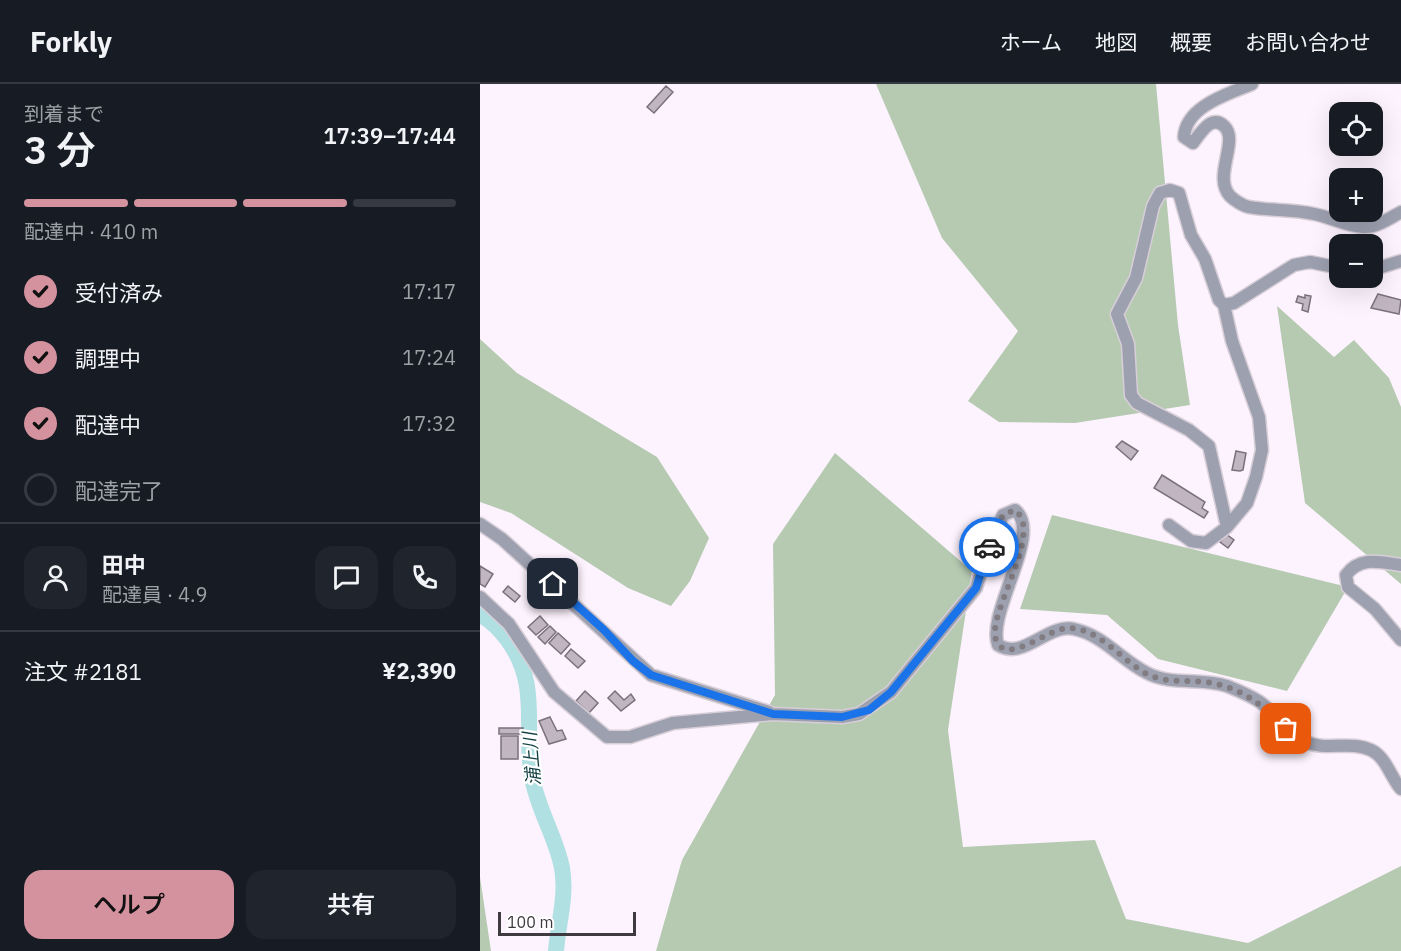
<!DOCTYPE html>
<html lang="ja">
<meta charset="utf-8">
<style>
:root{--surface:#171b24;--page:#20242c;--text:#f1f3f6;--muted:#9ea1a6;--line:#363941;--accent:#d4929f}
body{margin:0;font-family:"IBM Plex Sans","Noto Sans JP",sans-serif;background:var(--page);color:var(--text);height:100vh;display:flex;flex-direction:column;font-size:22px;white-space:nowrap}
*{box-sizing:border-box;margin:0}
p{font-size:20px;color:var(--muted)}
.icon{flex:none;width:33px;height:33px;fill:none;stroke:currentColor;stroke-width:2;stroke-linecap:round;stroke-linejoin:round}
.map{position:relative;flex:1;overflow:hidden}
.side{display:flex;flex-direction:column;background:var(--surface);width:480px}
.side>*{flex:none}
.tools{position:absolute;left:849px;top:18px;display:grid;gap:12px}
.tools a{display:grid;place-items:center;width:54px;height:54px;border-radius:12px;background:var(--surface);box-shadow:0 6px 24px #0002;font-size:30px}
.scale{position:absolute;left:18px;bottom:15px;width:138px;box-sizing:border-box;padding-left:6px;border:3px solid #3e3a3f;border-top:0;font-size:16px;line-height:21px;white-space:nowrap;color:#3e3a3f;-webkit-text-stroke:4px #fff;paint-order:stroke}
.pin{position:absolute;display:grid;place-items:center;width:51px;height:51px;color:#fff;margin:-26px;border-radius:12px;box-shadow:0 3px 9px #0006}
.courier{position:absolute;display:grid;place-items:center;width:60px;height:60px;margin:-30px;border:4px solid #1a73e8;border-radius:50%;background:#fff;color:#222;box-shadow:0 2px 8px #0007}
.head em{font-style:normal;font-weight:600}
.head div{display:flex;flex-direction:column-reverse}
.head{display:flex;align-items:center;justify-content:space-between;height:102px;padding:0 24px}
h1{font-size:39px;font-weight:600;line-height:45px}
.bar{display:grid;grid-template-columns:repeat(4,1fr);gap:9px 6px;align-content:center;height:72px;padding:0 24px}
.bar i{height:8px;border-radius:4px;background:var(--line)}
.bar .active{background:var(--accent)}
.bar p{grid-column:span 4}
.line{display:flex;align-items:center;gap:15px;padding:0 24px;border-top:2px solid var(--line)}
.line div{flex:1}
.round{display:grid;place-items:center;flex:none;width:63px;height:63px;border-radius:18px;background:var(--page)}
ol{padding:0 24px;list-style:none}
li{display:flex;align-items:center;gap:18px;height:66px}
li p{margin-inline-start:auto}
li .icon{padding:6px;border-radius:50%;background:var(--accent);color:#111;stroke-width:4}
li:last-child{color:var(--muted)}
li i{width:33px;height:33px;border:3px solid var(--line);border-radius:50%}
.primary-button{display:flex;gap:12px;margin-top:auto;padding:12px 24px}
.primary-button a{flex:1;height:69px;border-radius:18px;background:var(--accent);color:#111;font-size:24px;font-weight:600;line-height:69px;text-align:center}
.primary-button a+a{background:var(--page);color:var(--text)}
header{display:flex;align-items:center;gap:36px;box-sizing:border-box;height:84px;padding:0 30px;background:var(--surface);border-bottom:2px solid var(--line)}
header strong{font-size:28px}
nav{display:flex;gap:33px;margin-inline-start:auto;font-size:21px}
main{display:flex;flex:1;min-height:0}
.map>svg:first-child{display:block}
.green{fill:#b6cab2}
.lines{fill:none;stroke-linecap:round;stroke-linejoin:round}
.river{stroke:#b0e0e2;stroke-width:16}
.building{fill:#c0b5c1;stroke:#7b717c;stroke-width:1.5}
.minor-casing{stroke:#d7ced8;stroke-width:15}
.minor{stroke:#9da0af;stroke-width:12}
.done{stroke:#817b82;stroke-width:6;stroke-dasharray:0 10.8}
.route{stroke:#1a73e8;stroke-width:8}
.labels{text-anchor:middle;stroke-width:4.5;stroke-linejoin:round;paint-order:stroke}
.water-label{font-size:18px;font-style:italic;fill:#133f41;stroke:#fff}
</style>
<header>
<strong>Forkly</strong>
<nav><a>ホーム</a><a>地図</a><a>概要</a><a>お問い合わせ</a></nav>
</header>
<main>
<section class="side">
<div class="head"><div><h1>3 分</h1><p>到着まで</p></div><em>17:39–17:44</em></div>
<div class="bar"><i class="active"></i><i class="active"></i><i class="active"></i><i></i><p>配達中 · 410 m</p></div>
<ol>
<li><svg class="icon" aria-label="check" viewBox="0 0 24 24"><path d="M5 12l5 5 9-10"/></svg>受付済み<p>17:17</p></li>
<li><svg class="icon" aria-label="check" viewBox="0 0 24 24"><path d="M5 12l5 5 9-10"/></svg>調理中<p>17:24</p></li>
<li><svg class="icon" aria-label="check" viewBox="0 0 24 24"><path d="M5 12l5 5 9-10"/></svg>配達中<p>17:32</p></li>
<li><i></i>配達完了</li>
</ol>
<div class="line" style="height:108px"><a class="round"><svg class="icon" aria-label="person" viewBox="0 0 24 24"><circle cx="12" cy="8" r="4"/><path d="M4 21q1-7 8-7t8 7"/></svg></a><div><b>田中</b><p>配達員 · 4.9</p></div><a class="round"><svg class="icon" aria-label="chat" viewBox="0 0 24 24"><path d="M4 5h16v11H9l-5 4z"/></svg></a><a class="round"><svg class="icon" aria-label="phone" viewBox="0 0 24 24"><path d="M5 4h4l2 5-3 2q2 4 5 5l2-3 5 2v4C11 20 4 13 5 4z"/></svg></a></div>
<div class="line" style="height:78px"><div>注文 #2181</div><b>¥2,390</b></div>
<div class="primary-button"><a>ヘルプ</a><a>共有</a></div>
</section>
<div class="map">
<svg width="921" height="867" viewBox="0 0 921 867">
<rect width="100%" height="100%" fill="#fdf3fe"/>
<!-- green -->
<path class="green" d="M 396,0 L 676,0 L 698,241 L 710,321 L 595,339 L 519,338 L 488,317 L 538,247 L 462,154 Z
M 797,222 L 854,273 L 874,256 L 909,294 L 921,323 L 921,500 L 825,419 Z
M 0,255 L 37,289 L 177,373 L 229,454 L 210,497 L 191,522 L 148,504 L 31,429 L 0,418 Z
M 355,369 L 492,487 L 468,646 L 483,763 L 615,756 L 646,835 L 768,859 L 921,782 L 921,867 L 176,867 L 202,776 L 295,611 L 293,460 Z
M 572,431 L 868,503 L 807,607 L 678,575 L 627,531 L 540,525 Z
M 0,793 L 11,867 L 0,867 Z"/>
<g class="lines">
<!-- river -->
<path class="river" d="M 0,531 C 11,536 20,546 27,555 C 61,601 43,642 52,693 C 57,724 76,753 82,784 C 87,812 78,840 76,867"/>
</g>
<!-- building -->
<path class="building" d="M 186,2 L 193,8 L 174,29 L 167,23 Z
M 898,210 L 921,216 L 919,230 L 891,224 Z
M 825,211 L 831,212 L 828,228 L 822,226 L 823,220 L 816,218 L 818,212 L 825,214 Z
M 642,357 L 658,367 L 651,376 L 636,363 Z
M 756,367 L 766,369 L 763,386 L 760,387 L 752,386 Z
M 682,391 L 725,418 L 722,424 L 728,428 L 724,434 L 674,404 Z
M 746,450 L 754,456 L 748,464 L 740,458 Z
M 0,482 L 13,490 L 5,503 L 0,500 Z
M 28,502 L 40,512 L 35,518 L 23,508 Z
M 60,532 L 68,541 L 56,551 L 48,543 Z
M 70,542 L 76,548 L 65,560 L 58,553 Z
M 78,549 L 90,560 L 81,570 L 69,559 Z
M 91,565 L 105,577 L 98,584 L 85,572 Z
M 105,607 L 118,619 L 109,629 L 96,617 Z
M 135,607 L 144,616 L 151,610 L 155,616 L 141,627 L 128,614 Z
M 70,633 L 77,647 L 82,646 L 86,655 L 69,660 L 59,637 Z
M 19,644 L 43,644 L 42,650 L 19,650 Z
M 21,652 L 38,652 L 38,675 L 21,675 Z"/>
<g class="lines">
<defs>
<path id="minor" d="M 772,0 C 748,10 706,22 704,53 L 713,59 C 720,50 731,30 744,42 C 760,56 732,93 750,112 C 754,116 763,122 769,123 C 791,127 813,125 834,130 C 850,133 867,142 883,143 C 896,144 910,134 921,128
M 690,106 L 699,109 L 711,151 L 725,175 L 739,216 L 744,221 L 752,257 L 779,333 L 782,366 L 776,393 L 767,419 L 747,443 L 729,362 L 709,346 L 657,319 L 651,311 L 648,260 L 637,230 L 656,194 L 673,122 L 680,109 Z
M 892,186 L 921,177
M 744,221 L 754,219 L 814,181 L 830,178 L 860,184
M 0,440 L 22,455 L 171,591 L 289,628
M 689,441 L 711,457 L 726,459 L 747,443
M 921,481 C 900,478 880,472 866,491 L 868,503 L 895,525 L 921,556
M 0,513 L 29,540 L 74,608 L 127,653 L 150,653 L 193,639 L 293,630 L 362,633 L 379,630 L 411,608 L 496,504 L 508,466 L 523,431 L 535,426 C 564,449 506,528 518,561 C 544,577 567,539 594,545 C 623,551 641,576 667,589 C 692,602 721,593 747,602 C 757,606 771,612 780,618 C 796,630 806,647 824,657 C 845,668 870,656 891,666 C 906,673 911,694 921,705"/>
</defs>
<!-- minor casing -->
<use href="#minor" class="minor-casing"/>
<!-- minor -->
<use href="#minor" class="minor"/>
</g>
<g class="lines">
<!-- done -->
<path class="done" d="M 509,463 L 523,431 L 535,426 C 568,452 494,544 521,563 C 536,574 570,544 589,544 C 619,544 642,577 667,590 C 685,599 705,596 725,598 C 760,602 783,621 806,645"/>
<!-- route -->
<path class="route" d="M 73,500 L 124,546 L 153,577 L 171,591 L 293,630 L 362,633 L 389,626 L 411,608 L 496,504 L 509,463"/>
</g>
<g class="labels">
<!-- water labels -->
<g class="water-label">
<text transform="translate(52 675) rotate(-95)" y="6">浦上川</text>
</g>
</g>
</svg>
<div class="tools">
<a><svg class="icon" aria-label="locate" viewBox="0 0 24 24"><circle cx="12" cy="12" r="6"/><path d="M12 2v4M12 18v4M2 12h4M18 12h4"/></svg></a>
<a>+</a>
<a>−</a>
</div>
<div class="scale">100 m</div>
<div class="pin" style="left:806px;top:645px;background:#ea580c"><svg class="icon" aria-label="bag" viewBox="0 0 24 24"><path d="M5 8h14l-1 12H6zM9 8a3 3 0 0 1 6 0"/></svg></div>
<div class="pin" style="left:73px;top:500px;background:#1f2937"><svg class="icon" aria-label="home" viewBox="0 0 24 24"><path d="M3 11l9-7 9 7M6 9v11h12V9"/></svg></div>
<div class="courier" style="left:509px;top:463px"><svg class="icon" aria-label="car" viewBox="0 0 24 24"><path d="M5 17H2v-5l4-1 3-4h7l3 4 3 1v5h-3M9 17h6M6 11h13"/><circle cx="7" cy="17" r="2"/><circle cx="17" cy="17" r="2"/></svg></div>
</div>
</main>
